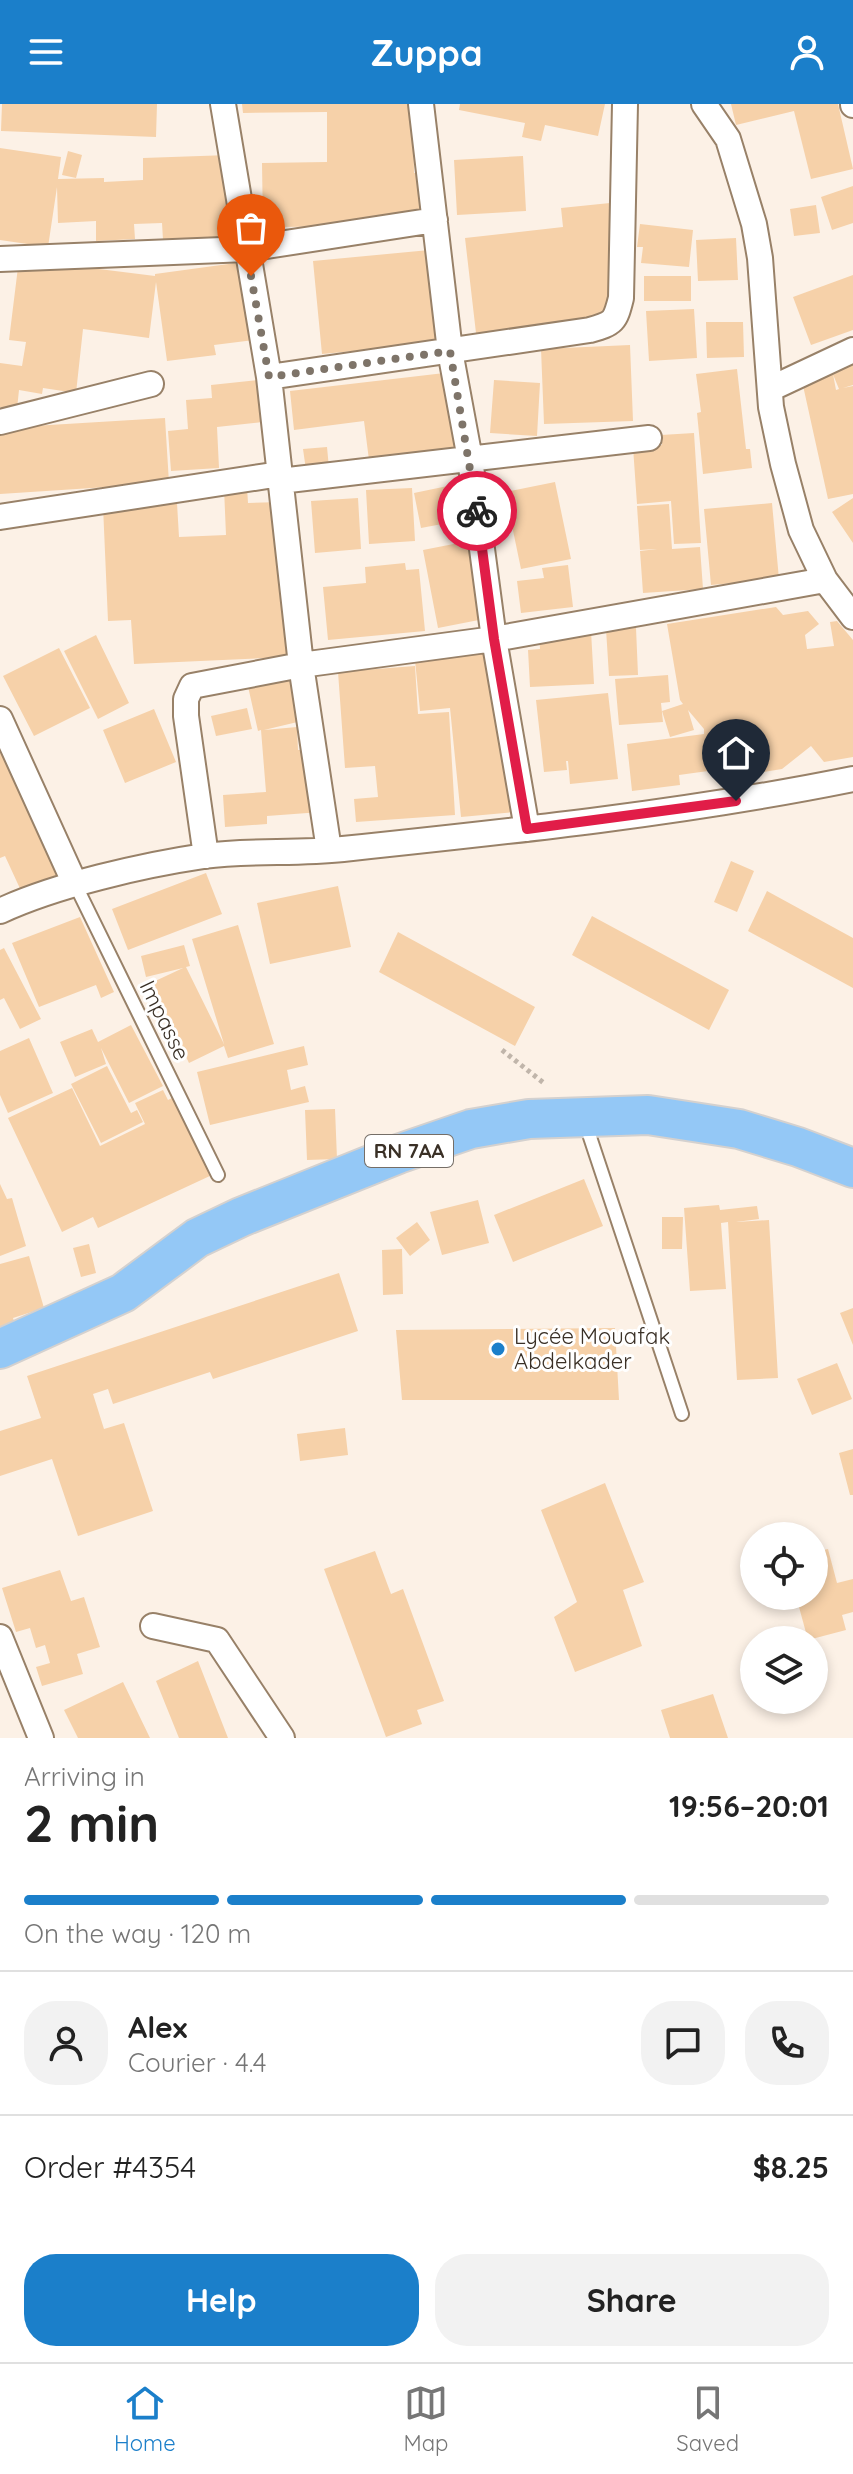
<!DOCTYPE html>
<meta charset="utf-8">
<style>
:root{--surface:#fff;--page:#f2f2f2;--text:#222;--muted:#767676;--line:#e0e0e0;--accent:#1b7fca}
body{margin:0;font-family:Quicksand,sans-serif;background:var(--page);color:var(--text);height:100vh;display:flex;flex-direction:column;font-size:30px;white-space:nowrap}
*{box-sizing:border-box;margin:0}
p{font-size:26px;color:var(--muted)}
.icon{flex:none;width:44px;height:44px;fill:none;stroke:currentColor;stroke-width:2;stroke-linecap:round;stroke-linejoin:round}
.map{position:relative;height:1634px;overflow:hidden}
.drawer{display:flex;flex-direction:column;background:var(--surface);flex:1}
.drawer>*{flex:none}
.fabs{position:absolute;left:740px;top:1418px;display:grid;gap:16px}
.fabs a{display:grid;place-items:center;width:88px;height:88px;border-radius:50%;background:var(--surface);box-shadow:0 4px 12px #0003;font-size:40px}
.pin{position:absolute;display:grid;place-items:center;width:68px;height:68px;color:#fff;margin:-82px -34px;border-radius:50% 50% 50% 0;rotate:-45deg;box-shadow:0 0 8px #0007}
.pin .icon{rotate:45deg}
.courier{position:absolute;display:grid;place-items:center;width:80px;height:80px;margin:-40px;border:6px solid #e11d48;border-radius:50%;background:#fff;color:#222;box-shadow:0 2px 10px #0007}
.headline em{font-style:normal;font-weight:700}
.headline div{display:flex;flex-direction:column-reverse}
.headline{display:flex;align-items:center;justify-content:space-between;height:136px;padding:0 24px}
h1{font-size:52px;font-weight:700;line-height:60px}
.bar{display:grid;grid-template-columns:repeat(4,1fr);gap:12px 8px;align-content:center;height:96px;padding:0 24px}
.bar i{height:10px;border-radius:6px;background:var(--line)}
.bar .active{background:var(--accent)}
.bar p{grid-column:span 4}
.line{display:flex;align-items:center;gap:20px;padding:0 24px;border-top:2px solid var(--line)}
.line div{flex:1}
.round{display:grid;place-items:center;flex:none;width:84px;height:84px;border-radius:32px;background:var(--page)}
.action{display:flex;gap:16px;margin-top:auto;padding:16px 24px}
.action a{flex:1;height:92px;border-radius:32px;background:var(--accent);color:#fff;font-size:32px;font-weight:700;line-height:92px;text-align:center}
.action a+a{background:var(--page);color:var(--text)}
header{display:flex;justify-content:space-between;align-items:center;height:104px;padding:0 24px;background:var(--accent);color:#fff;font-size:36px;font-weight:700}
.menu{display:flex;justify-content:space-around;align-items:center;height:112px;border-top:2px solid var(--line);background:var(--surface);font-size:22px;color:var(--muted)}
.menu a{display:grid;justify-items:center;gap:4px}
.menu .active{color:var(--accent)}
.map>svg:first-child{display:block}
.building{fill:#f6d1a9}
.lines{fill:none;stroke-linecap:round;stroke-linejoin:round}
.service-casing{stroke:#988168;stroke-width:16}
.minor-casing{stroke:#988168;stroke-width:28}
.primary-casing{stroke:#d4d1cf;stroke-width:42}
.path{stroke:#c0b5aa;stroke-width:5;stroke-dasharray:4 4;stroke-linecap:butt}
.service{stroke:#fff;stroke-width:12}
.minor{stroke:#fff;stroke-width:24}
.primary{stroke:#94c8f6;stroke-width:38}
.done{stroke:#7e7469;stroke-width:8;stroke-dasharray:0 14.4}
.route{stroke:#e11d48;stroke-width:10}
.poi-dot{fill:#1b7fca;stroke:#fff;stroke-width:3}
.labels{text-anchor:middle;stroke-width:6;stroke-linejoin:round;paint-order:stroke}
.shield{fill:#fff;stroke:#756e67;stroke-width:2}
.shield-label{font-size:20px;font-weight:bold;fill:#3a3026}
.street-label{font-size:22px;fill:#3a3026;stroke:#fff}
.poi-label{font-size:22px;fill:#3a3026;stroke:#fff;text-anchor:start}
</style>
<header><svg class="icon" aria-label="menu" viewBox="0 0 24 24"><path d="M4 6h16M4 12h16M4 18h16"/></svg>Zuppa<svg class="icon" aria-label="person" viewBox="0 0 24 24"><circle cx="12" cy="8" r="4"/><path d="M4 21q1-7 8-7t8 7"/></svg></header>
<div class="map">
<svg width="853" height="1634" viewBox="0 0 853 1634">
<rect width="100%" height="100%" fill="#fcf1e6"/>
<!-- building -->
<path class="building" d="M 2,0 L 157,0 L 156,33 L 1,27 Z
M 242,0 L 413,0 L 414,69 L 421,69 L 422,122 L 263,123 L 262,59 L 327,58 L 327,8 L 243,9 Z
M 460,0 L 605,0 L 598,32 L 545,21 L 541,37 L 522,33 L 525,19 L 459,6 Z
M 731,0 L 838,0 L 853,65 L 811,75 L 794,7 L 736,21 Z
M 0,44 L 61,53 L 58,75 L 104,74 L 104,78 L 143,76 L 143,54 L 229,51 L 231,134 L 163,136 L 162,119 L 134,120 L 135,135 L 96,137 L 96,117 L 58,119 L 57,83 L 48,143 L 0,136 Z
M 68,47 L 82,51 L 76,74 L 62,71 Z
M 523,52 L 526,107 L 457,111 L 454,56 Z
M 853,82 L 853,119 L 832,126 L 821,93 Z
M 610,99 L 623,214 L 476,229 L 465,134 L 563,123 L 561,104 Z
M 816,101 L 820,129 L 794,132 L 790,105 Z
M 640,120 L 693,126 L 689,163 L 641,159 L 643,143 L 637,143 Z
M 736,134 L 738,176 L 698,177 L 696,136 Z
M 440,145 L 449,238 L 322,250 L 313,157 Z
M 19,155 L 155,172 L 155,170 L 243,158 L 254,236 L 214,241 L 216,251 L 167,257 L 156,178 L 149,234 L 83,225 L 76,289 L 43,284 L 42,290 L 19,286 L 17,305 L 0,303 L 0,259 L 22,262 L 26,238 L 9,236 Z
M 853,171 L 853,226 L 811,241 L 793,193 Z
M 644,172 L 691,172 L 691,197 L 644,197 Z
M 694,205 L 697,254 L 649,257 L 646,207 Z
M 706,218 L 743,218 L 744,253 L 707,254 Z
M 630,241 L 633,317 L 544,320 L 541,245 Z
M 853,260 L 853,281 L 843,284 L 853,282 L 853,390 L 828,395 L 802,277 L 833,270 L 836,286 L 839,285 L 832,268 Z
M 737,265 L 746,345 L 750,345 L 752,364 L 703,370 L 697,309 L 701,308 L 696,270 Z
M 453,268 L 462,345 L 369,356 L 364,317 L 294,326 L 290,287 Z
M 258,276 L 263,318 L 217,323 L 219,364 L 171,367 L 168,327 L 188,325 L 186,296 L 212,294 L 211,281 Z
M 494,276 L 540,279 L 537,332 L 490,329 Z
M 165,314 L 169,379 L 0,390 L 0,324 Z
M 694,329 L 701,439 L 674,440 L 671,397 L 637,400 L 633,343 L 662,341 L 661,331 Z
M 327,343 L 329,364 L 306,366 L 303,345 Z
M 467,378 L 474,414 L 421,424 L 414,389 Z
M 555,378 L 571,455 L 521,465 L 505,388 Z
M 247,383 L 248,399 L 282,398 L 290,553 L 134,560 L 131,516 L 108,517 L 103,402 L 177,399 L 179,433 L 226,431 L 224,384 Z
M 412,384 L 415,437 L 369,440 L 366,386 Z
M 358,394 L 361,445 L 315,449 L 311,397 Z
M 853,394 L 853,439 L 832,408 Z
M 772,399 L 779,475 L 711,481 L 704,405 Z
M 669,400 L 672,445 L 700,443 L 703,485 L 643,489 L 640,447 L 657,445 L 640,446 L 637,402 Z
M 474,436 L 489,514 L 438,524 L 423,446 Z
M 405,459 L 406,466 L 419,465 L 425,527 L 328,536 L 323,483 L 366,479 L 365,463 Z
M 568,461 L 573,503 L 521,509 L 517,477 L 544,474 L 542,464 Z
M 776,503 L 783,511 L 808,507 L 819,520 L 805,531 L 807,545 L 834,542 L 830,518 L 837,517 L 853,536 L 853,653 L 824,658 L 811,642 L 782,665 L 721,675 L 718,660 L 706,645 L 708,667 L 679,671 L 680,681 L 632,687 L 627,640 L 704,630 L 704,625 L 688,606 L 694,626 L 670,633 L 662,607 L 683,600 L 680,596 L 667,520 Z
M 636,524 L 638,571 L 609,572 L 606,525 Z
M 591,527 L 594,580 L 530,583 L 528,546 L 540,545 L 539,530 Z
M 96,531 L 129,599 L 98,615 L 64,547 Z
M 59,544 L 90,604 L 34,632 L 3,572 Z
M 497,548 L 514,708 L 461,713 L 450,604 L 420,607 L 415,556 Z
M 415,562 L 418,610 L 449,608 L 455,711 L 356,718 L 354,695 L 378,693 L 375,662 L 345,664 L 338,568 Z
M 298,567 L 310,615 L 264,626 L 297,623 L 298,646 L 316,645 L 321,708 L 267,712 L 267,720 L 225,723 L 223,691 L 266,688 L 261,626 L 258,627 L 247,578 Z
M 668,571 L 670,598 L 661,599 L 663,618 L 619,621 L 615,575 Z
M 608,589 L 618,675 L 570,680 L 568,657 L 566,657 L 567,666 L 544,668 L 536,596 Z
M 247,604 L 252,625 L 216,632 L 211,612 Z
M 154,605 L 176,658 L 125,679 L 103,626 Z
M 0,635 L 63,773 L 23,791 L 5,752 L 0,754 Z
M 731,757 L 754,767 L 737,808 L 714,798 Z
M 206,769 L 222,810 L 128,846 L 112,805 Z
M 338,782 L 351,843 L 270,860 L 257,799 Z
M 767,787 L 853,834 L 853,884 L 748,827 Z
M 592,812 L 729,886 L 709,926 L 572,851 Z
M 80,813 L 114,888 L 101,894 L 96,881 L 39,903 L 12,839 Z
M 238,821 L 274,940 L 228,954 L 224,942 L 189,959 L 151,879 L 183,864 L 146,873 L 141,852 L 184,841 L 190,862 L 186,863 L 224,940 L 192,835 Z
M 398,828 L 535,903 L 515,942 L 379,868 Z
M 4,844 L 41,915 L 20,925 L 4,894 L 0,896 L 0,846 Z
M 131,921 L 163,982 L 129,999 L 101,944 L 106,960 L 75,973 L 60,938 L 92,925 L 98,938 Z
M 29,934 L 53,989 L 8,1009 L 0,991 L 0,947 Z
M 304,942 L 308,961 L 287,966 L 291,986 L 305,982 L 309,998 L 210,1021 L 197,968 Z
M 107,962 L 131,1009 L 137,1006 L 143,1018 L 101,1039 L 71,980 Z
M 72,984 L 100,1042 L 145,1020 L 135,999 L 163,986 L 168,996 L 174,993 L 212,1071 L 98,1124 L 93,1113 L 62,1128 L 8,1014 Z
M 335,1005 L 337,1055 L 307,1056 L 305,1006 Z
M 584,1075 L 603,1122 L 513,1158 L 494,1111 Z
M 0,1080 L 7,1095 L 12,1094 L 26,1142 L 0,1152 Z
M 478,1096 L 489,1139 L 442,1151 L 430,1108 Z
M 719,1101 L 720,1106 L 757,1102 L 759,1115 L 736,1118 L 769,1116 L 778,1274 L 737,1276 L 728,1118 L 721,1119 L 726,1185 L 690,1187 L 684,1104 Z
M 662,1113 L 683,1113 L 682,1145 L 662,1145 Z
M 417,1118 L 430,1136 L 410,1152 L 396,1134 Z
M 89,1140 L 96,1169 L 81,1173 L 73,1144 Z
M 402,1145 L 403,1190 L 383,1191 L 382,1146 Z
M 29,1152 L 44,1204 L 13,1214 L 17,1226 L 0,1231 L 0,1160 Z
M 339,1169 L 358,1227 L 213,1275 L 210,1268 L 113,1300 L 108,1285 L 93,1290 L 104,1325 L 124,1319 L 153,1407 L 78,1432 L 52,1355 L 0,1372 L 0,1327 L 41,1314 L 27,1272 Z
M 853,1204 L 853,1241 L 840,1209 Z
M 615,1224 L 619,1296 L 402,1296 L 396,1226 Z
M 837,1259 L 852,1295 L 812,1311 L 797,1275 Z
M 345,1324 L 348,1351 L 300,1357 L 297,1330 Z
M 853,1345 L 853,1391 L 850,1391 L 839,1349 Z
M 605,1379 L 644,1478 L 623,1486 L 642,1542 L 575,1568 L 554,1513 L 577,1498 L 541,1406 Z
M 828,1445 L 837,1479 L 853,1475 L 853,1508 L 842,1511 L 846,1526 L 808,1536 L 796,1492 L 814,1492 L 814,1448 Z
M 375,1447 L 391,1490 L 403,1485 L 444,1597 L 417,1606 L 422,1620 L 386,1633 L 324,1465 Z
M 60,1466 L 71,1497 L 84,1493 L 100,1543 L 77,1550 L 83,1570 L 42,1582 L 36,1563 L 50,1559 L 45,1541 L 36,1544 L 30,1524 L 16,1528 L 2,1484 Z
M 198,1557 L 228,1634 L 179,1634 L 156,1577 Z
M 123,1578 L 150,1634 L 78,1634 L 64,1606 Z
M 713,1590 L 728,1634 L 670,1634 L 661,1606 Z"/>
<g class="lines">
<defs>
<path id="service" d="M 75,780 L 218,1071
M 585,1018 L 682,1310"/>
<path id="minor" d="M 223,0 L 269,273 L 301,561 L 329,746
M 421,0 L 450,247 L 470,355 L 494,535 L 527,725
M 704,0 L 728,35 L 754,120 L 760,154 L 771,303 L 783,360 L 801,426 L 825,476 L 853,513
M 853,0 L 853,1
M 0,155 L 247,145 L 435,116
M 269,273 L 590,226 C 614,219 615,218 621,194 L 625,0
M 770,285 L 853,246
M 0,318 L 151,280
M 280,377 L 649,334
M 0,413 L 280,370
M 0,615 L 75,780
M 206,752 L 186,612 L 186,595 L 192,582 L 301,561 L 494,535 L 825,476
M 0,807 C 56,781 143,761 204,752 C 250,746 297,750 343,745 C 514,727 685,709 853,675
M 153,1522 L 217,1536 L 282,1634
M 0,1533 L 41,1634"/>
<path id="primary" d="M 0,1245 L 123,1189 L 197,1134 L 241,1113 L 398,1050 L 471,1025 L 529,1015 L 648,1011 L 739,1025 L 798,1043 L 853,1064"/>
</defs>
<!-- service casing -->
<use href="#service" class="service-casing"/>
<!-- minor casing -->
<use href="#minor" class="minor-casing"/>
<!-- primary casing -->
<use href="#primary" class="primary-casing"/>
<!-- path -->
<path class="path" d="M 502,946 L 545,980"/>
<!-- service -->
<use href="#service" class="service"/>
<!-- minor -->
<use href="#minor" class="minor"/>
<!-- primary -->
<use href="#primary" class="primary"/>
</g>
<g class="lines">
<!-- done -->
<path class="done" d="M 251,172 L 269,273 L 450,247 L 477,407"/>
<!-- route -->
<path class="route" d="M 477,407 L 494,535 L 527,725 L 736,697"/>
</g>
<!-- markers -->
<circle class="poi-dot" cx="498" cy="1245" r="8"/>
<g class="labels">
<!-- shield labels -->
<rect class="shield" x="365" y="1031" width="88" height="32" rx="6"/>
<g class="shield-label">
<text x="409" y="1054">RN 7AA</text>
</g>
<!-- street labels -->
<g class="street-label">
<text transform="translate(165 916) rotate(64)" y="8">Impasse</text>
</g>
<!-- poi labels -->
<g class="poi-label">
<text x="514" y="1240">Lycée Mouafak<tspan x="514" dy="25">Abdelkader</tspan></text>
</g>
</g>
</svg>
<div class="fabs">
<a><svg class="icon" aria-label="locate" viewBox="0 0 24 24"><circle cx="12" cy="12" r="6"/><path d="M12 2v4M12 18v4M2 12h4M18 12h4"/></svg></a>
<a><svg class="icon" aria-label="layers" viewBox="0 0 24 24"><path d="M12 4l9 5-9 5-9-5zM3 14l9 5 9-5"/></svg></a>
</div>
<div class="pin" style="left:251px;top:172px;background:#ea580c"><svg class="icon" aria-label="bag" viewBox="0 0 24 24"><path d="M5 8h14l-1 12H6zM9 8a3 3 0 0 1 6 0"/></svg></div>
<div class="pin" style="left:736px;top:697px;background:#1f2937"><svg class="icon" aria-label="home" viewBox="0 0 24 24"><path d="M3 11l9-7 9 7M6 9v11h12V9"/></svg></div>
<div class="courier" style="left:477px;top:407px"><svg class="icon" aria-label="bike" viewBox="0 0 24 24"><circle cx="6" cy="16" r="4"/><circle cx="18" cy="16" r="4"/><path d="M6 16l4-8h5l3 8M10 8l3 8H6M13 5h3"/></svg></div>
</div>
<section class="drawer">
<div class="headline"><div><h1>2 min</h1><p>Arriving in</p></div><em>19:56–20:01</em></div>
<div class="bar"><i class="active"></i><i class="active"></i><i class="active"></i><i></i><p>On the way · 120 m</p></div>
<div class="line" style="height:144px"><a class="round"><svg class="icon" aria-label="person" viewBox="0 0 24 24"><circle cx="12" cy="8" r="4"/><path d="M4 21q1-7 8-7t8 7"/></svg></a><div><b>Alex</b><p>Courier · 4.4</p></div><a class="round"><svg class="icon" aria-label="chat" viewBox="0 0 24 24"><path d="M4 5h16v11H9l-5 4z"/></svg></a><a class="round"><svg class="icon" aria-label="phone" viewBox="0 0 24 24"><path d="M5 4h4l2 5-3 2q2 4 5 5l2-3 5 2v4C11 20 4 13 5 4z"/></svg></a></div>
<div class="line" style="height:104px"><div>Order #4354</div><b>$8.25</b></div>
<div class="action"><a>Help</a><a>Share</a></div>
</section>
<nav class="menu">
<a class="active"><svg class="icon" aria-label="home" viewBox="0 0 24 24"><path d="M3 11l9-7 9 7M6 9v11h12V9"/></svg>Home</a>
<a><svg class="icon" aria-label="map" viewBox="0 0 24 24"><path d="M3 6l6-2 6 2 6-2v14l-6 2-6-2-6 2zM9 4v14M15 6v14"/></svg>Map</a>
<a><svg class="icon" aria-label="saved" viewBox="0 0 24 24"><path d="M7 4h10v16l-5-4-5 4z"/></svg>Saved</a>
</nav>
